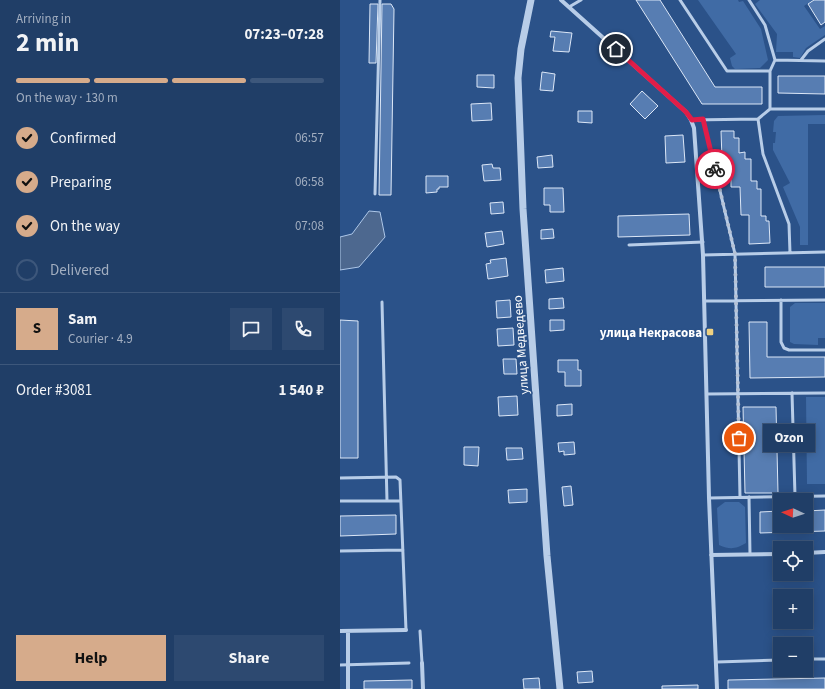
<!DOCTYPE html>
<meta charset="utf-8">
<style>
:root{--surface:#203e67;--page:#2d4970;--text:#f1f3f6;--muted:#a2aec0;--line:#3d577b;--accent:#d6ab8b}
body{margin:0;font-family:"Source Sans 3",sans-serif;background:var(--page);color:var(--text);height:100vh;display:flex;flex-direction:column;font-size:15px;white-space:nowrap}
*{box-sizing:border-box;margin:0}
p{font-size:13px;color:var(--muted)}
.icon{flex:none;width:22px;height:22px;fill:none;stroke:currentColor;stroke-width:2;stroke-linecap:round;stroke-linejoin:round}
.map{position:relative;flex:1;overflow:hidden}
.drawer{display:flex;flex-direction:column;background:var(--surface);width:340px}
.drawer>*{flex:none}
.needle{width:26px;rotate:273deg}
.controls{position:absolute;left:433px;top:493px;display:grid;gap:8px}
.controls a{display:grid;place-items:center;width:40px;height:40px;border-radius:0px;background:var(--surface);box-shadow:0 2px 10px #0003,0 0 0 1px var(--line);font-size:20px}
.pin{position:absolute;display:grid;place-items:center;width:34px;height:34px;color:#fff;margin:-17px;border:2px solid #fff;border-radius:50%;box-shadow:0 1px 4px #0007}
.courier{position:absolute;display:grid;place-items:center;width:40px;height:40px;margin:-20px;border:3px solid #e11d48;border-radius:50%;background:#fff;color:#222;box-shadow:0 1px 5px #0007}
.bubble{position:absolute;height:28px;border-radius:0px;background:var(--surface);box-shadow:0 2px 10px #0003,0 0 0 1px var(--line);font-size:13px;font-weight:700;line-height:28px;text-align:center}
.overview em{font-style:normal;font-weight:700}
.overview div{display:flex;flex-direction:column-reverse}
.overview{display:flex;align-items:center;justify-content:space-between;height:68px;padding:0 16px}
h1{font-size:26px;font-weight:700;line-height:30px}
.bar{display:grid;grid-template-columns:repeat(4,1fr);gap:6px 4px;align-content:center;height:48px;padding:0 16px}
.bar i{height:5px;border-radius:3px;background:var(--line)}
.bar .current{background:var(--accent)}
.bar p{grid-column:span 4}
.line{display:flex;align-items:center;gap:10px;padding:0 16px;border-top:1px solid var(--line)}
.line div{flex:1}
.round{display:grid;place-items:center;flex:none;width:42px;height:42px;border-radius:0px;background:var(--page)}
ol{padding:0 16px;list-style:none}
li{display:flex;align-items:center;gap:12px;height:44px}
li p{margin-inline-start:auto}
li .icon{padding:4px;border-radius:50%;background:var(--accent);color:#111;stroke-width:4}
li:last-child{color:var(--muted)}
li i{width:22px;height:22px;border:2px solid var(--line);border-radius:50%}
.cta{display:flex;gap:8px;margin-top:auto;padding:8px 16px}
.cta a{flex:1;height:46px;border-radius:0px;background:var(--accent);color:#111;font-size:16px;font-weight:700;line-height:46px;text-align:center}
.cta a+a{background:var(--page);color:var(--text)}
main{display:flex;flex:1;min-height:0}
.map>svg:first-child{display:block}
.green{fill:#406ba5}
.water{fill:#4d688f;stroke:#adc7e8}
.building{fill:#577db2;stroke:#dce7f7}
.lines{fill:none;stroke-linecap:round;stroke-linejoin:round}
.service{stroke:#b8cde8;stroke-width:3}
.minor{stroke:#b8cde8;stroke-width:4}
.tertiary{stroke:#b8cde8;stroke-width:7}
.done{stroke:#b5c2d6;stroke-width:4;stroke-dasharray:0 7.2}
.route{stroke:#e11d48;stroke-width:5}
.poi-dot{fill:#eed181;stroke:#2b5289;stroke-width:1.5}
.labels{text-anchor:middle;stroke-width:3;stroke-linejoin:round;paint-order:stroke}
.poi-label{font-size:13px;font-weight:bold;fill:#fff;stroke:#2b5289;text-anchor:end}
.street-label{font-size:13px;fill:#fff;stroke:#2b5289}
</style>
<main>
<section class="drawer">
<div class="overview"><div><h1>2 min</h1><p>Arriving in</p></div><em>07:23–07:28</em></div>
<div class="bar"><i class="current"></i><i class="current"></i><i class="current"></i><i></i><p>On the way · 130 m</p></div>
<ol>
<li><svg class="icon" aria-label="check" viewBox="0 0 24 24"><path d="M5 12l5 5 9-10"/></svg>Confirmed<p>06:57</p></li>
<li><svg class="icon" aria-label="check" viewBox="0 0 24 24"><path d="M5 12l5 5 9-10"/></svg>Preparing<p>06:58</p></li>
<li><svg class="icon" aria-label="check" viewBox="0 0 24 24"><path d="M5 12l5 5 9-10"/></svg>On the way<p>07:08</p></li>
<li><i></i>Delivered</li>
</ol>
<div class="line" style="height:72px"><b class="round" style="background:var(--accent);color:#111">S</b><div><b>Sam</b><p>Courier · 4.9</p></div><a class="round"><svg class="icon" aria-label="chat" viewBox="0 0 24 24"><path d="M4 5h16v11H9l-5 4z"/></svg></a><a class="round"><svg class="icon" aria-label="phone" viewBox="0 0 24 24"><path d="M5 4h4l2 5-3 2q2 4 5 5l2-3 5 2v4C11 20 4 13 5 4z"/></svg></a></div>
<div class="line" style="height:52px"><div>Order #3081</div><b>1 540 ₽</b></div>
<div class="cta"><a>Help</a><a>Share</a></div>
</section>
<div class="map">
<svg width="485" height="689" viewBox="0 0 485 689">
<rect width="100%" height="100%" fill="#2b5289"/>
<!-- green -->
<path class="green" d="M 358,0 L 398,0 L 399,2 L 403,1 L 421,29 L 428,60 L 420,68 L 395,69 L 392,66 L 390,58 L 396,54 Z
M 420,0 L 473,0 L 464,6 L 480,29 L 485,26 L 485,35 L 466,48 L 460,58 L 453,57 L 453,52 L 436,52 L 437,34 L 415,4 Z
M 485,115 L 485,124 L 468,124 L 468,245 L 460,245 L 460,227 L 443,187 L 450,183 L 433,150 L 433,143 L 435,143 L 436,132 L 433,132 L 434,121 L 438,116 Z
M 455,303 L 485,303 L 485,338 L 478,338 L 478,345 L 454,344 L 450,342 L 450,307 Z
M 466,397 L 485,397 L 485,484 L 467,484 Z
M 385,502 L 399,502 L 405,507 L 406,543 C 395,549 391,550 379,545 L 377,508 Z"/>
<!-- water -->
<path class="water" d="M 29,211 L 40,212 L 45,237 L 19,267 L 0,270 L 0,237 L 12,234 Z"/>
<!-- building -->
<path class="building" d="M 296,0 L 320,0 L 375,87 L 422,87 L 422,104 L 362,104 Z
M 474,0 L 485,0 L 485,22 L 481,25 L 468,4 Z
M 30,4 L 38,4 L 36,63 L 29,63 Z
M 42,4 L 51,4 L 54,9 L 51,195 L 39,195 Z
M 211,31 L 232,33 L 229,52 L 213,51 L 215,37 L 210,37 Z
M 202,72 L 215,74 L 213,91 L 200,90 Z
M 137,75 L 154,75 L 154,88 L 137,87 Z
M 438,76 L 485,76 L 485,94 L 438,93 Z
M 302,91 L 318,106 L 305,119 L 290,104 Z
M 151,103 L 152,120 L 132,121 L 131,104 Z
M 238,111 L 252,111 L 252,123 L 238,122 Z
M 381,131 L 394,131 L 394,138 L 399,138 L 399,153 L 405,152 L 405,159 L 411,159 L 411,181 L 417,181 L 417,189 L 421,189 L 421,216 L 426,216 L 426,221 L 429,221 L 430,243 L 409,244 L 409,215 L 401,215 L 400,187 L 391,187 L 391,159 L 382,159 Z
M 343,135 L 345,162 L 326,163 L 325,136 Z
M 212,155 L 213,167 L 198,168 L 197,157 Z
M 152,164 L 153,168 L 160,168 L 161,180 L 144,181 L 142,165 Z
M 86,176 L 108,176 L 108,187 L 99,187 L 99,189 L 97,189 L 97,192 L 86,193 Z
M 204,188 L 223,188 L 224,212 L 210,212 L 210,205 L 204,205 Z
M 163,202 L 164,213 L 151,214 L 150,203 Z
M 349,214 L 350,235 L 278,237 L 278,216 Z
M 213,229 L 214,238 L 201,239 L 201,230 Z
M 162,231 L 164,244 L 147,247 L 145,233 Z
M 166,258 L 168,276 L 148,279 L 146,264 L 151,263 L 150,260 Z
M 425,267 L 485,267 L 485,287 L 425,287 Z
M 223,268 L 224,281 L 206,283 L 205,270 Z
M 223,298 L 224,308 L 209,309 L 209,299 Z
M 170,300 L 171,317 L 157,318 L 156,301 Z
M 0,320 L 18,321 L 18,458 L 0,458 Z
M 210,320 L 224,320 L 224,330 L 210,331 Z
M 409,322 L 427,322 L 427,357 L 485,357 L 485,377 L 410,378 Z
M 173,328 L 174,345 L 158,346 L 157,329 Z
M 163,359 L 176,359 L 177,374 L 164,374 Z
M 218,360 L 238,360 L 238,370 L 241,370 L 241,386 L 225,386 L 225,372 L 218,372 Z
M 177,396 L 178,415 L 159,416 L 158,397 Z
M 232,404 L 232,415 L 217,416 L 217,405 Z
M 403,407 L 436,407 L 438,493 L 405,493 Z
M 234,442 L 235,454 L 224,455 L 224,451 L 219,452 L 218,443 Z
M 124,447 L 139,447 L 138,466 L 124,465 Z
M 166,448 L 182,448 L 183,459 L 167,460 Z
M 231,486 L 233,505 L 224,506 L 222,487 Z
M 187,489 L 187,502 L 169,503 L 168,490 Z
M 485,510 L 485,531 L 420,533 L 420,512 L 440,511 L 440,526 L 466,526 L 466,511 Z
M 56,515 L 56,534 L 0,536 L 0,516 Z
M 252,671 L 253,682 L 238,683 L 237,672 Z
M 199,678 L 200,689 L 184,689 L 183,679 Z
M 485,678 L 485,689 L 388,689 L 388,680 Z
M 72,680 L 72,689 L 24,689 L 24,681 Z
M 358,685 L 358,689 L 322,689 L 322,686 Z"/>
<g class="lines">
<!-- service -->
<path class="service" d="M 340,0 L 387,71 L 430,71
M 409,0 L 425,25 L 435,60 L 430,71 L 430,109
M 229,7 L 241,0
M 435,60 L 485,61
M 461,60 L 468,51 L 485,39
M 363,119 L 395,254 L 400,497
M 418,119 L 423,154 L 449,224 L 450,253
M 351,120 L 418,119 L 430,109 L 485,109
M 35,194 L 40,0
M 289,245 L 363,242
M 363,255 L 485,252
M 441,300 L 441,342 L 444,348 L 449,350 L 485,350
M 365,301 L 485,300
M 42,302 L 47,501
M 452,393 L 455,496
M 367,394 L 485,393
M 0,478 L 56,477 L 60,480 L 66,630
M 409,497 L 410,554
M 369,498 L 485,496
M 0,501 L 61,501
M 0,551 L 63,550
M 80,631 L 82,663
M 466,659 L 485,659
M 377,662 L 440,660
M 0,665 L 69,663"/>
<!-- minor -->
<path class="minor" d="M 221,0 L 346,112 L 351,120 L 354,128 L 363,255 L 369,498 L 377,689
M 466,553 L 485,552
M 371,555 L 440,554
M 0,631 L 66,630
M 82,663 L 83,689
M 8,689 L 8,631"/>
<!-- tertiary -->
<path class="tertiary" d="M 191,0 L 181,49 L 178,78 L 183,209 L 207,556 L 220,689"/>
</g>
<g class="lines">
<!-- done -->
<path class="done" d="M 375,169 L 395,254 L 399,438"/>
<!-- route -->
<path class="route" d="M 276,49 L 346,112 L 352,120 L 363,119 L 375,169"/>
</g>
<!-- markers -->
<rect class="poi-dot" x="366" y="328" width="8" height="8" rx="2"/>
<g class="labels">
<!-- poi labels -->
<g class="poi-label">
<text x="362" y="337">улица Некрасова</text>
</g>
<!-- street labels -->
<g class="street-label">
<text transform="translate(180 345) rotate(-94)" y="5">улица Медведево</text>
</g>
</g>
</svg>
<div class="controls">
<a><svg class="needle" viewBox="-14 -14 28 28"><path d="M0-13l5 13h-10z" fill="#e53935"/><path d="M0 13l5-13h-10z" fill="#a2aec0"/></svg></a>
<a><svg class="icon" aria-label="locate" viewBox="0 0 24 24"><circle cx="12" cy="12" r="6"/><path d="M12 2v4M12 18v4M2 12h4M18 12h4"/></svg></a>
<a>+</a>
<a>−</a>
</div>
<div class="pin" style="left:399px;top:438px;background:#ea580c"><svg class="icon" aria-label="bag" viewBox="0 0 24 24"><path d="M5 8h14l-1 12H6zM9 8a3 3 0 0 1 6 0"/></svg></div>
<div class="pin" style="left:276px;top:49px;background:#1f2937"><svg class="icon" aria-label="home" viewBox="0 0 24 24"><path d="M3 11l9-7 9 7M6 9v11h12V9"/></svg></div>
<div class="courier" style="left:375px;top:169px"><svg class="icon" aria-label="bike" viewBox="0 0 24 24"><circle cx="6" cy="16" r="4"/><circle cx="18" cy="16" r="4"/><path d="M6 16l4-8h5l3 8M10 8l3 8H6M13 5h3"/></svg></div>
<div class="bubble" style="left:423px;top:424px;width:52px">Ozon</div>
</div>
</main>
